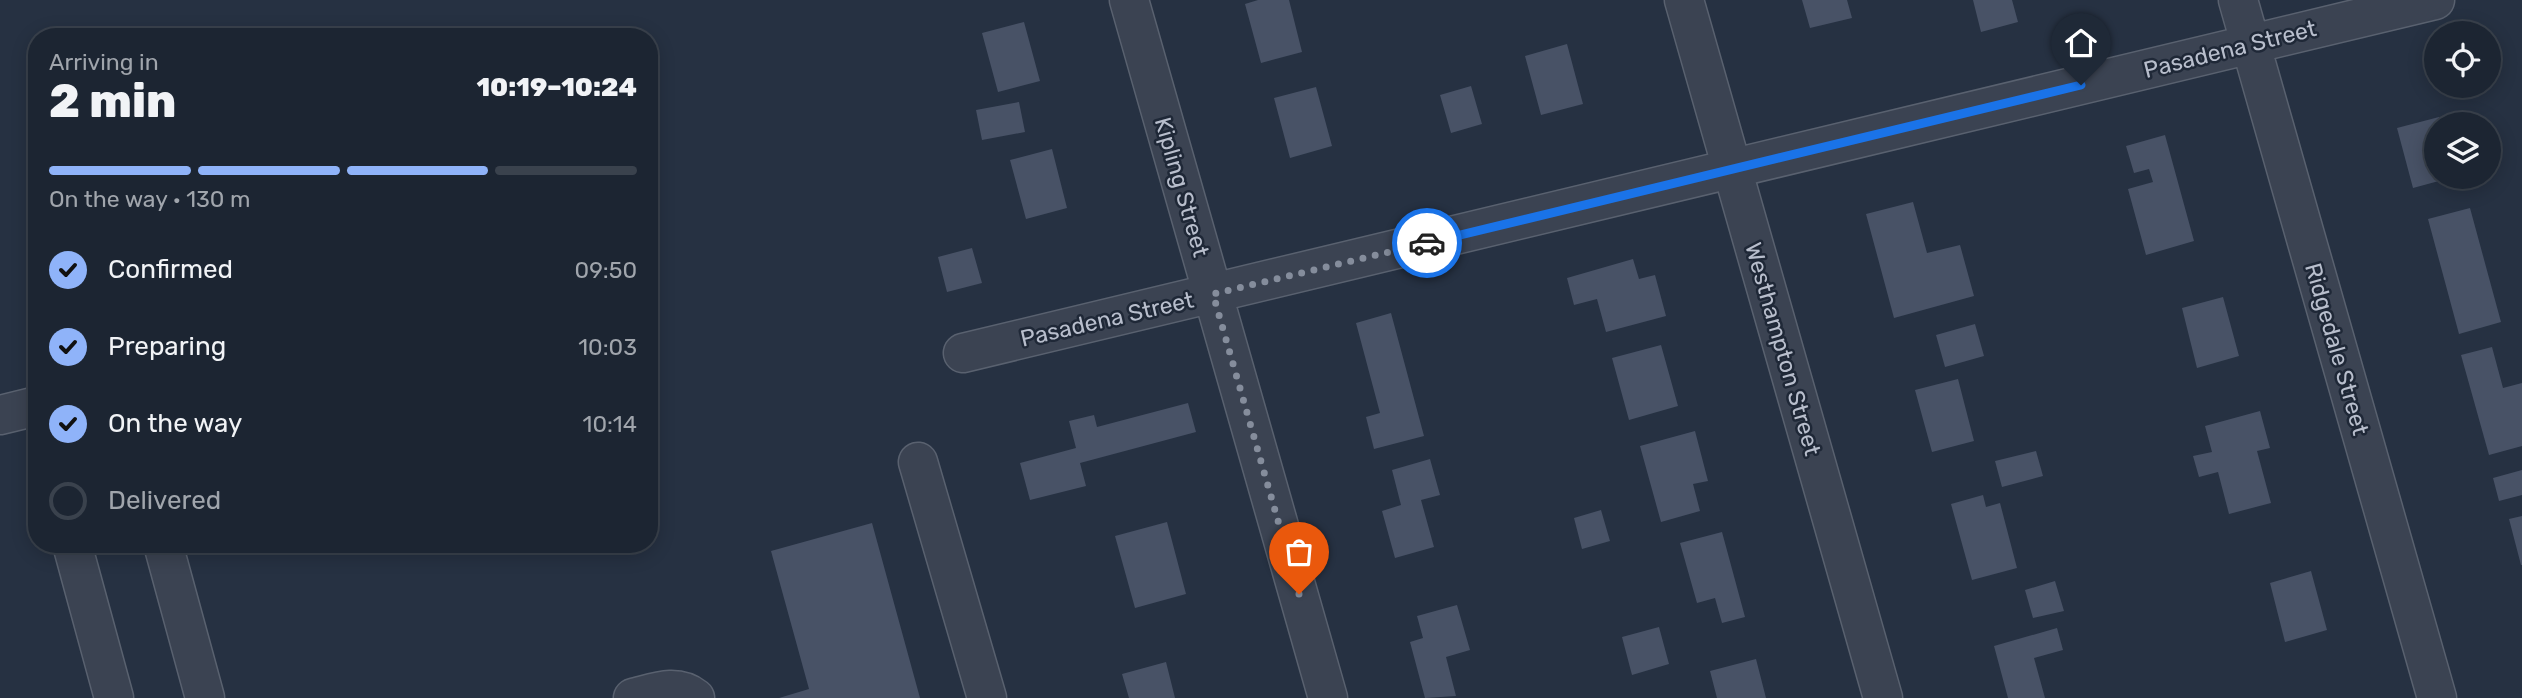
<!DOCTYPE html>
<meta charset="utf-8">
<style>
:root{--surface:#1c2532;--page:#29313e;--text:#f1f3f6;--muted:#a0a5ac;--line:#3a424d;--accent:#8fb3f9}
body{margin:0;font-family:Rubik,sans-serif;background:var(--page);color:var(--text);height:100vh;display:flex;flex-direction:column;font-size:26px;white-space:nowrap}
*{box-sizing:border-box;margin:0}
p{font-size:23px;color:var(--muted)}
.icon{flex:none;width:38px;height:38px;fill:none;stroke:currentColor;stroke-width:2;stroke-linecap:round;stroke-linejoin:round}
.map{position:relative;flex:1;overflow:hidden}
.panel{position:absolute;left:28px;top:28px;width:630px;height:525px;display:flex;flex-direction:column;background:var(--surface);border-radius:28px;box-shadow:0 4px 18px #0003,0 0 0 2px var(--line)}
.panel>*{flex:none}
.buttons{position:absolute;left:2424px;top:21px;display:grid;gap:14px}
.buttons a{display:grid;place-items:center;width:77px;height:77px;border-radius:50%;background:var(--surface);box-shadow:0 4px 18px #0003,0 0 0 2px var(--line);font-size:35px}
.pin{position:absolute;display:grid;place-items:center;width:60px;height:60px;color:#fff;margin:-72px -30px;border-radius:50% 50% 50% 0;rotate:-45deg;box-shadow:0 0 7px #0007}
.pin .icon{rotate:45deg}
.courier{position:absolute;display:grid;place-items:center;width:70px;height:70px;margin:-35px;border:5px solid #1a73e8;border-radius:50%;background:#fff;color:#222;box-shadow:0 2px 9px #0007}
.overview em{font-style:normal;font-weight:800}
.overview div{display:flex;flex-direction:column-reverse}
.overview{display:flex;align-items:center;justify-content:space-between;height:119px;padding:0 21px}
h1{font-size:46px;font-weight:800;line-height:52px}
.bar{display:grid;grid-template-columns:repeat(4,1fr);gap:10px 7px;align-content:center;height:84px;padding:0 21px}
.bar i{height:9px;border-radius:5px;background:var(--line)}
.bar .current{background:var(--accent)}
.bar p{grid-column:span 4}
ol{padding:0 21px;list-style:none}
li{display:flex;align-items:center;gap:21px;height:77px}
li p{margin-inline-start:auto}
li .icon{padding:7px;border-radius:50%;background:var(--accent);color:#111;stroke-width:4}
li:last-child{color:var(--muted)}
li i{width:38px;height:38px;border:4px solid var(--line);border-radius:50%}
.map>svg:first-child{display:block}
.building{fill:#485266}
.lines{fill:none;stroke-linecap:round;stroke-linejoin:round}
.minor-casing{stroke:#59616f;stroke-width:41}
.minor{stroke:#3b4352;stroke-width:38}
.done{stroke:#858d9c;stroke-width:7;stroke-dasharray:0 12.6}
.route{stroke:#1a73e8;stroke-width:9}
.labels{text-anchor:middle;stroke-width:5;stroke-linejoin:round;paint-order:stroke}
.street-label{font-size:23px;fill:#b8becc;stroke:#1f2837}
</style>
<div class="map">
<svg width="2522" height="698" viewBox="0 0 2522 698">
<rect width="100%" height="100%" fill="#263142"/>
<!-- building -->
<path class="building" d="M 1258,0 L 1289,0 L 1302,52 L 1261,63 L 1245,4 Z
M 1802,0 L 1847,0 L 1852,18 L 1810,28 Z
M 1973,0 L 2012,0 L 2018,22 L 1981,32 Z
M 1024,22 L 1040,81 L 998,92 L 982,33 Z
M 1567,44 L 1583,104 L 1541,115 L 1525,56 Z
M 1471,86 L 1482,124 L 1451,133 L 1440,95 Z
M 1316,87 L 1332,146 L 1290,158 L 1274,98 Z
M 1019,102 L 1025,132 L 982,140 L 976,110 Z
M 2439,117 L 2441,124 L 2436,124 L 2436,177 L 2450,178 L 2413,188 L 2397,128 Z
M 2165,135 L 2194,241 L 2146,255 L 2128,189 L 2153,182 L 2149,169 L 2134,173 L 2126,146 Z
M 1052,149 L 1067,208 L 1026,219 L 1010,160 Z
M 1913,202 L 1927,253 L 1960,245 L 1974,296 L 1894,318 L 1866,214 Z
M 2470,208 L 2501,322 L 2459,334 L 2428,219 Z
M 972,248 L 982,283 L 947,292 L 938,257 Z
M 1633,259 L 1639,279 L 1655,275 L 1666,316 L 1606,332 L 1597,299 L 1574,305 L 1567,278 Z
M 2223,297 L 2239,356 L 2197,368 L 2182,308 Z
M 1391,313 L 1424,436 L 1374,449 L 1366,417 L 1380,413 L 1356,323 Z
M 1975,324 L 1984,356 L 1945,367 L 1936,335 Z
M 1661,345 L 1678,406 L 1629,420 L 1612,358 Z
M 2492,347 L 2503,388 L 2522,383 L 2522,446 L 2489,455 L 2461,355 Z
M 1958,379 L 1974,441 L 1932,452 L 1915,390 Z
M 1188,403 L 1196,432 L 1080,463 L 1086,486 L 1030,500 L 1020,463 L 1076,448 L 1069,421 L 1094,415 L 1097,427 Z
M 2260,411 L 2270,448 L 2257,451 L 2271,503 L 2229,514 L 2218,472 L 2199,477 L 2193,456 L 2212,452 L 2205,426 Z
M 1695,431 L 1708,481 L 1693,484 L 1700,511 L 1661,522 L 1640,446 Z
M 2036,451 L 2043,476 L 2002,487 L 1995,461 Z
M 1430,459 L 1440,495 L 1421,500 L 1434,547 L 1395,558 L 1382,511 L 1401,505 L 1392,470 Z
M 2522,470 L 2522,495 L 2499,501 L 2493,478 Z
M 1983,495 L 1986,507 L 2000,503 L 2017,568 L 1972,580 L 1951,504 Z
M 1601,510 L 1610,541 L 1582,549 L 1574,518 Z
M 2522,516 L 2522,565 L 2521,565 L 2509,519 Z
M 1167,522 L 1186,594 L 1135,608 L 1115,536 Z
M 872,523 L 920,698 L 779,698 L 809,689 L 771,551 Z
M 1722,532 L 1745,617 L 1722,623 L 1715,598 L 1697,603 L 1680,543 Z
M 2311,571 L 2327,630 L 2285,642 L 2270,583 Z
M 2055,581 L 2064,611 L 2033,618 L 2025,590 Z
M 1457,605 L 1470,650 L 1446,657 L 1456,696 L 1425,698 L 1410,642 L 1423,638 L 1417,616 Z
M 1659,627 L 1669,664 L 1632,675 L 1622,637 Z
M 2057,628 L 2063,650 L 2034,658 L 2045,698 L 2008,698 L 1994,646 Z
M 1756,659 L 1766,698 L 1717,698 L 1710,671 Z
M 1166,662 L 1175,698 L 1129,698 L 1122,674 Z"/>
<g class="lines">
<defs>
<path id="minor" d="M 1129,0 L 1328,698
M 1684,0 L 1883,698
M 2238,0 L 2437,698
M 963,353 L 2435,0
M 0,415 L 37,406
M 918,462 L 987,698
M 72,544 L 114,698
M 163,544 L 205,698
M 633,698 C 654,693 676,683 695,698"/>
</defs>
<!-- minor casing -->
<use href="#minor" class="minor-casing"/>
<!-- minor -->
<use href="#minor" class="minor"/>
</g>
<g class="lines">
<!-- done -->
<path class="done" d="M 1299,594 L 1213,294 L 1427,243"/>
<!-- route -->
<path class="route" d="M 1427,243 L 2081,85"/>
</g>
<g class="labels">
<!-- street labels -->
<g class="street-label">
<text transform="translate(2230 49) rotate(-14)" y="8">Pasadena Street</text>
<text transform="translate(1182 187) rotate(74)" y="8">Kipling Street</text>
<text transform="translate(1107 319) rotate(-13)" y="8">Pasadena Street</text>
<text transform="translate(1783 349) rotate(74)" y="8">Westhampton Street</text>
<text transform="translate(2337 349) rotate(74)" y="8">Ridgedale Street</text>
</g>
</g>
</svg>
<div class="buttons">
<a><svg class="icon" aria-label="locate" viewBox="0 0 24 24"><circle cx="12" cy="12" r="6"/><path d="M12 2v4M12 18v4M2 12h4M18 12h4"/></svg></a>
<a><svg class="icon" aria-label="layers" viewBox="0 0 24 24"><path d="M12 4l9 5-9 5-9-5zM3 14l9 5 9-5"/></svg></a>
</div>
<div class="pin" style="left:1299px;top:594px;background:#ea580c"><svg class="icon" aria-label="bag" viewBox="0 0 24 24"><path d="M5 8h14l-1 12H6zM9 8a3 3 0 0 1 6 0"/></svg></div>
<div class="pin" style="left:2081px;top:85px;background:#1f2937"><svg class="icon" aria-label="home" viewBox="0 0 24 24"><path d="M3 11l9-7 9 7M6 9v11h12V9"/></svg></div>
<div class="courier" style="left:1427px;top:243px"><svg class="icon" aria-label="car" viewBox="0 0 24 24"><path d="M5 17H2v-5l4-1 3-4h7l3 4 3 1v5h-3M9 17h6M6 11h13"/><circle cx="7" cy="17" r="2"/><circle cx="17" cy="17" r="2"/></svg></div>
<section class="panel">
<div class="overview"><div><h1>2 min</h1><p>Arriving in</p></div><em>10:19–10:24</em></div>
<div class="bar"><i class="current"></i><i class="current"></i><i class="current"></i><i></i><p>On the way · 130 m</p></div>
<ol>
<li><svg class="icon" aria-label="check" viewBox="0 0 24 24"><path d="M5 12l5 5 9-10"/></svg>Confirmed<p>09:50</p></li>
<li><svg class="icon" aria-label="check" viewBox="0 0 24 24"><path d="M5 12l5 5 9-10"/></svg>Preparing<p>10:03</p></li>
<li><svg class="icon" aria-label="check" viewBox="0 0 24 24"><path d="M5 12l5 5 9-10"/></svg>On the way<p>10:14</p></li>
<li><i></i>Delivered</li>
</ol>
</section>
</div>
